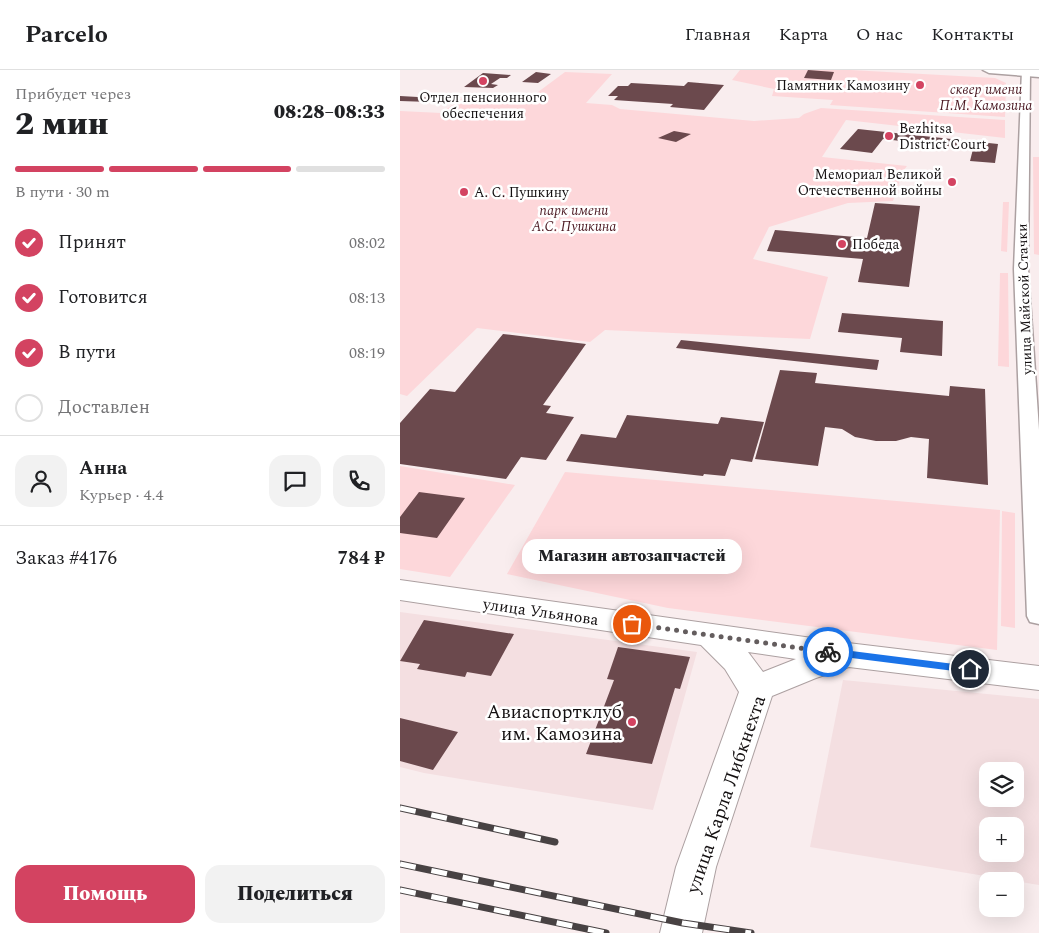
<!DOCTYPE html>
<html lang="ru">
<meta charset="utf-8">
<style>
:root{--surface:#fff;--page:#f2f2f2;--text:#202124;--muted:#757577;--line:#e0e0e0;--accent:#d34361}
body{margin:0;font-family:Spectral,serif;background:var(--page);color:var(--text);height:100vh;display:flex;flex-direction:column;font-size:19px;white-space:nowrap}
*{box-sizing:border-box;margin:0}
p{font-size:16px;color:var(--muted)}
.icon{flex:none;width:28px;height:28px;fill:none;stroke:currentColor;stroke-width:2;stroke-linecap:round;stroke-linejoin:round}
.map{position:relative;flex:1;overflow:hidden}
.side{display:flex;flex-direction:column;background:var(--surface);width:400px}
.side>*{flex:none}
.buttons{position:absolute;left:579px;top:692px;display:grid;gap:10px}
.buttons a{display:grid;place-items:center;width:45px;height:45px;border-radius:10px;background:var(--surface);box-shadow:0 5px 20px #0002;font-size:25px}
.pin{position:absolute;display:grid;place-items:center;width:42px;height:42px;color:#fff;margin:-21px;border:2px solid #fff;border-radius:50%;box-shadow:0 1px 5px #0007}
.courier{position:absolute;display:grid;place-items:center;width:50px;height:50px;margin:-25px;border:4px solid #1a73e8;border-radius:50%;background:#fff;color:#222;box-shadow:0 1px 6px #0007}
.bubble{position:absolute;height:35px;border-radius:15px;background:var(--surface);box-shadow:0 5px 20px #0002;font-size:16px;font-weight:800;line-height:35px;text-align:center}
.overview em{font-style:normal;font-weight:800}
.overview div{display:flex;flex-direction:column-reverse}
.overview{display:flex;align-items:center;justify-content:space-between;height:85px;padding:0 15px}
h1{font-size:32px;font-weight:800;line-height:38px}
.bar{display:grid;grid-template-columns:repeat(4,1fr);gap:8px 5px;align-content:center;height:60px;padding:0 15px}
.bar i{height:6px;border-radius:4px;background:var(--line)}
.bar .active{background:var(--accent)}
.bar p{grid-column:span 4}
.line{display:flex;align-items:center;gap:12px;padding:0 15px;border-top:1px solid var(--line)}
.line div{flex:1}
.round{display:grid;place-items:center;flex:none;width:52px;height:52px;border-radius:15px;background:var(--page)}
ol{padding:0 15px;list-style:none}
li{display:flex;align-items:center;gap:15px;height:55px}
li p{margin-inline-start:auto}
li .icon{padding:5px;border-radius:50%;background:var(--accent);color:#fff;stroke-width:4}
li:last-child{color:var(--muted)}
li i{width:28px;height:28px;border:2px solid var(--line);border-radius:50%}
.button{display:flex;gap:10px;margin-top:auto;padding:10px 15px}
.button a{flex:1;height:58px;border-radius:15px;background:var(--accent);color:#fff;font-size:20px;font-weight:800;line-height:58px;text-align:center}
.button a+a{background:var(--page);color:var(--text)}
header{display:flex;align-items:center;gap:30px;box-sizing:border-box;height:70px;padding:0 25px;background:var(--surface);border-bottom:1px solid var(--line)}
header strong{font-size:24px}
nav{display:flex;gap:28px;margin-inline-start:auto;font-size:18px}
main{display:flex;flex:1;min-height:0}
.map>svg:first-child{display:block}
.built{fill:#f4dfe1;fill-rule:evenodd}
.green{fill:#fdd7da}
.building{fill:#6b494d}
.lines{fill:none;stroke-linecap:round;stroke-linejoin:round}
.minor-casing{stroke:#aca0a1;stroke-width:3}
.tertiary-casing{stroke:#aca0a1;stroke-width:3}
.secondary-casing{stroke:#aca0a1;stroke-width:2}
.minor{fill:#fff;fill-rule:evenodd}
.tertiary{fill:#fff;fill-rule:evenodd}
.secondary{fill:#fff;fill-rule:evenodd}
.rail-casing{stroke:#484243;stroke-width:7}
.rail{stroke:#fff;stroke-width:5;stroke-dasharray:16;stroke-linecap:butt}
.route{fill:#1a73e8}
.done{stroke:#645d5e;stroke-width:5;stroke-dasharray:0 9}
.poi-dot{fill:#d34361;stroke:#fff;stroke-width:2}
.labels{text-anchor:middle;stroke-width:5;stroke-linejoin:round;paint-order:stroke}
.far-poi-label{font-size:14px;fill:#141011;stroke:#fff;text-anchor:start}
.far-park-label{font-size:14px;font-style:italic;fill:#4c1a23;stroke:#fff}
.far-street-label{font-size:14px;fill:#141011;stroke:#fff}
.street-label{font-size:16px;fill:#141011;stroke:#fff}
.near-poi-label{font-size:19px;fill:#141011;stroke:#fff;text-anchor:end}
.near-street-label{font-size:19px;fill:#141011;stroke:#fff}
</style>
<header>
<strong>Parcelo</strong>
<nav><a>Главная</a><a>Карта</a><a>О нас</a><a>Контакты</a></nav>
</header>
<main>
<section class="side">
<div class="overview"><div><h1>2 мин</h1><p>Прибудет через</p></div><em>08:28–08:33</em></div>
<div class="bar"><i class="active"></i><i class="active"></i><i class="active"></i><i></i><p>В пути · 30 m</p></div>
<ol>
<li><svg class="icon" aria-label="check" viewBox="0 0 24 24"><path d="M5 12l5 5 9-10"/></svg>Принят<p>08:02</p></li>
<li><svg class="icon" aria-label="check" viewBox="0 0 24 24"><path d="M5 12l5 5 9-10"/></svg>Готовится<p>08:13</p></li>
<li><svg class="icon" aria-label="check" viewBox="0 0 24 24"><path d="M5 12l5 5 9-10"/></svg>В пути<p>08:19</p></li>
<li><i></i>Доставлен</li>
</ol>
<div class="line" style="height:90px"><a class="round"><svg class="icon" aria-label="person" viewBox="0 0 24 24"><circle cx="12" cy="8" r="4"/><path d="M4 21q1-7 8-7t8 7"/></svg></a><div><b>Анна</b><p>Курьер · 4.4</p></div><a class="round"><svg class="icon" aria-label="chat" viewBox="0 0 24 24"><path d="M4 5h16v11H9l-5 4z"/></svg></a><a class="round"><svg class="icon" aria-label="phone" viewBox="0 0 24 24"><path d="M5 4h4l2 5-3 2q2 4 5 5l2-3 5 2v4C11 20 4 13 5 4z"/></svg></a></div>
<div class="line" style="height:65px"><div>Заказ #4176</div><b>784 ₽</b></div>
<div class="button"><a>Помощь</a><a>Поделиться</a></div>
</section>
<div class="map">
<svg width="639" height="863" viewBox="0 0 639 863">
<rect width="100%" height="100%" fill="#f9edee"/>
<!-- built -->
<path class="built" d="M 0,542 L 297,582 L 253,740 L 24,703 L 0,697 Z
M 443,610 L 639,629 L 639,815 L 410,777 ZM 588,701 L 615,701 L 615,729 L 588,729 ZM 588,756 L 615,756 L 615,784 L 588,784 Z"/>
<!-- green -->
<path class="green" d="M 340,0 L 451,0 L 595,8 L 606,13 L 605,47 L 430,35 L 433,30 L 372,26 L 374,19 L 332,10 Z
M 165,2 L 212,4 L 186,33 L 212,35 L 220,39 L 354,51 L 399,48 L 404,44 L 421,38 L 605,50 L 605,68 L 446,50 L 422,87 L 507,96 L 503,101 L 493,131 L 448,133 L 369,157 L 353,189 L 428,207 L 410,269 L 205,260 L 190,272 L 77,258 L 7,326 L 0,324 L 0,41 L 41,43 L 65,26 L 125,30 L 138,22 Z
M 633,87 L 639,87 L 639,185 L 634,184 Z
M 603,132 L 609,132 L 607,182 L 601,181 Z
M 600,203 L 608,203 L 609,297 L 598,296 Z
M 0,396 L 115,415 L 50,507 L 0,499 Z
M 165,402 L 600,440 L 597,580 L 268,538 L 107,504 Z
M 602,441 L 615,443 L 615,558 L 601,556 Z"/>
<!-- building -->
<path class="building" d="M 408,0 L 434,2 L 431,10 L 404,8 Z
M 136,2 L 151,4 L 138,13 L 122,12 Z
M 83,3 L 111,5 L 107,8 L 100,8 L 91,14 L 98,15 L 93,18 L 64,17 Z
M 288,12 L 324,15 L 304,40 L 270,37 L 273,34 L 214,30 L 218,26 L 208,26 L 218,16 L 228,16 L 231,13 L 284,16 Z
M 0,26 L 36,28 L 30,32 L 0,31 Z
M 458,59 L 598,74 L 595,93 L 570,91 L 573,79 L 483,69 L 472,83 L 440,79 Z
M 274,61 L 291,64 L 276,72 L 258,68 Z
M 475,133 L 520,136 L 509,217 L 458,212 L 463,189 L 367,181 L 375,160 L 467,168 Z
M 442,243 L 543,251 L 542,286 L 500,282 L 502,268 L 438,262 Z
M 103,264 L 186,274 L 143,335 L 151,336 L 146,343 L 174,347 L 146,390 L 121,387 L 106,409 L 0,394 L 0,353 L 30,319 L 55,322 Z
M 281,270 L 479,290 L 477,300 L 276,278 Z
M 380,300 L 417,303 L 415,313 L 549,326 L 550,316 L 585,319 L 588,415 L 527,408 L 529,369 L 511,367 L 496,371 L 476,371 L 455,367 L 442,359 L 425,357 L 418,396 L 355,389 Z
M 227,345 L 318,354 L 321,347 L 364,352 L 352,392 L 331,389 L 325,406 L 304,404 L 303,406 L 166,391 L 181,364 L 216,368 Z
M 19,422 L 65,428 L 37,468 L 0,463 L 0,447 Z
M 24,550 L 114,564 L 91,606 L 67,602 L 65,607 L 17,599 L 20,594 L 0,591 Z
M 218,577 L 290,587 L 280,619 L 275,618 L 252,694 L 186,684 L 214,610 L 207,609 Z
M 0,648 L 58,662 L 33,700 L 0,691 Z"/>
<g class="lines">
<defs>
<path id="minor" d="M 622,0 L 628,0 L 630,2 L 628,199 L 639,360 L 639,554 L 630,552 L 627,546 L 614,199 Z"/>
<path id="tertiary" d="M 583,0 L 639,0 L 639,7 L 589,3 Z"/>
<path id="secondary" d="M 0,510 L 448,573 L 639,596 L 639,620 L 449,597 L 416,608 L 372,626 L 316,797 L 302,863 L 260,863 L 276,797 L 339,622 L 325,599 L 301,575 L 0,530 ZM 348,582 L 396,589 L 363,602 Z"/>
</defs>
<!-- minor casing -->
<use href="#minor" class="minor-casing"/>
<!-- tertiary casing -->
<use href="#tertiary" class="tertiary-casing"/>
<!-- secondary casing -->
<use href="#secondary" class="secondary-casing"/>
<!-- minor -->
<use href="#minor" class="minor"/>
<!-- tertiary -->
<use href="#tertiary" class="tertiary"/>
<!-- secondary -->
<use href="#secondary" class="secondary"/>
<defs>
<path id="rail" d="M 0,738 L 155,772
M 0,794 L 283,853 L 351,863
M 0,820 L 206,863"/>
</defs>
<!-- rail casing -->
<use href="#rail" class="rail-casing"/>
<!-- rail -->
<use href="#rail" class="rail"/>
</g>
<!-- route -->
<path class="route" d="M 428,578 L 570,596 L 575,599 L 570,603 L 428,585 L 423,582 Z"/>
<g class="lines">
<!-- done -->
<path class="done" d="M 232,554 L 428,582"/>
</g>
<!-- markers -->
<g class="poi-dot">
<circle cx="83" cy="11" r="5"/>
<circle cx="520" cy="15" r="5"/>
<circle cx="489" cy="66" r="5"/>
<circle cx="552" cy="112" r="5"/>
<circle cx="64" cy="122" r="5"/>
<circle cx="442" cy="174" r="5"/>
<circle cx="232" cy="652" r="5"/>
</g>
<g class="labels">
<!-- far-poi labels -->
<g class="far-poi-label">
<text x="510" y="20" text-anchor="end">Памятник Камозину</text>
<text x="83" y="32" text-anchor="middle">Отдел пенсионного<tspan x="83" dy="16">обеспечения</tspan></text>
<text x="499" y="63">Bezhitsa<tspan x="499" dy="16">District Court</tspan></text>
<text x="542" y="109" text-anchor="end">Мемориал Великой<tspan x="542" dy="16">Отечественной войны</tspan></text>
<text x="74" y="127">А. С. Пушкину</text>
<text x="452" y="179">Победа</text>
</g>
<!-- far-park labels -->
<g class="far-park-label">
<text x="586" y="24">сквер имени<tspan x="586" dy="16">П.М. Камозина</tspan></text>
<text x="174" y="145">парк имени<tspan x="174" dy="16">А.С. Пушкина</tspan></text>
</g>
<!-- far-street labels -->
<g class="far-street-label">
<text transform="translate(624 229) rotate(-92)" y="5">улица Майской Стачки</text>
</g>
<!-- street labels -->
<g class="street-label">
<text transform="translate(141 541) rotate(8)" y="6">улица Ульянова</text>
</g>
<!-- near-poi labels -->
<g class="near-poi-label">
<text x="222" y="648">Авиаспортклуб<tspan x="222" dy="22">им. Камозина</tspan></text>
</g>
<!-- near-street labels -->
<g class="near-street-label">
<text transform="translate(325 724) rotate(-71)" y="7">улица Карла Либкнехта</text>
</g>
</g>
</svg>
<div class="buttons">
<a><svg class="icon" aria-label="layers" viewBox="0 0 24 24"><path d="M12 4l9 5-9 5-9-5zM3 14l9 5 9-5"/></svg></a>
<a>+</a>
<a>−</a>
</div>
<div class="pin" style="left:232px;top:554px;background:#ea580c"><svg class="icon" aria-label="bag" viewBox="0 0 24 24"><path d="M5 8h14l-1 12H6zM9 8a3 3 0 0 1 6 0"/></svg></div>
<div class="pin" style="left:570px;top:599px;background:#1f2937"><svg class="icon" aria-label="home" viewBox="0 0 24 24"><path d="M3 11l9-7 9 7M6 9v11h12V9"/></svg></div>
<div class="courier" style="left:428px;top:582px"><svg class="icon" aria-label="bike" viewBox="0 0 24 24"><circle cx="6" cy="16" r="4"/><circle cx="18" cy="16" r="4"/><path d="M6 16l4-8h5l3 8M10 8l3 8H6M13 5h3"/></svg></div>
<div class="bubble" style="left:122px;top:469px;width:220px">Магазин автозапчастей</div>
</div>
</main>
